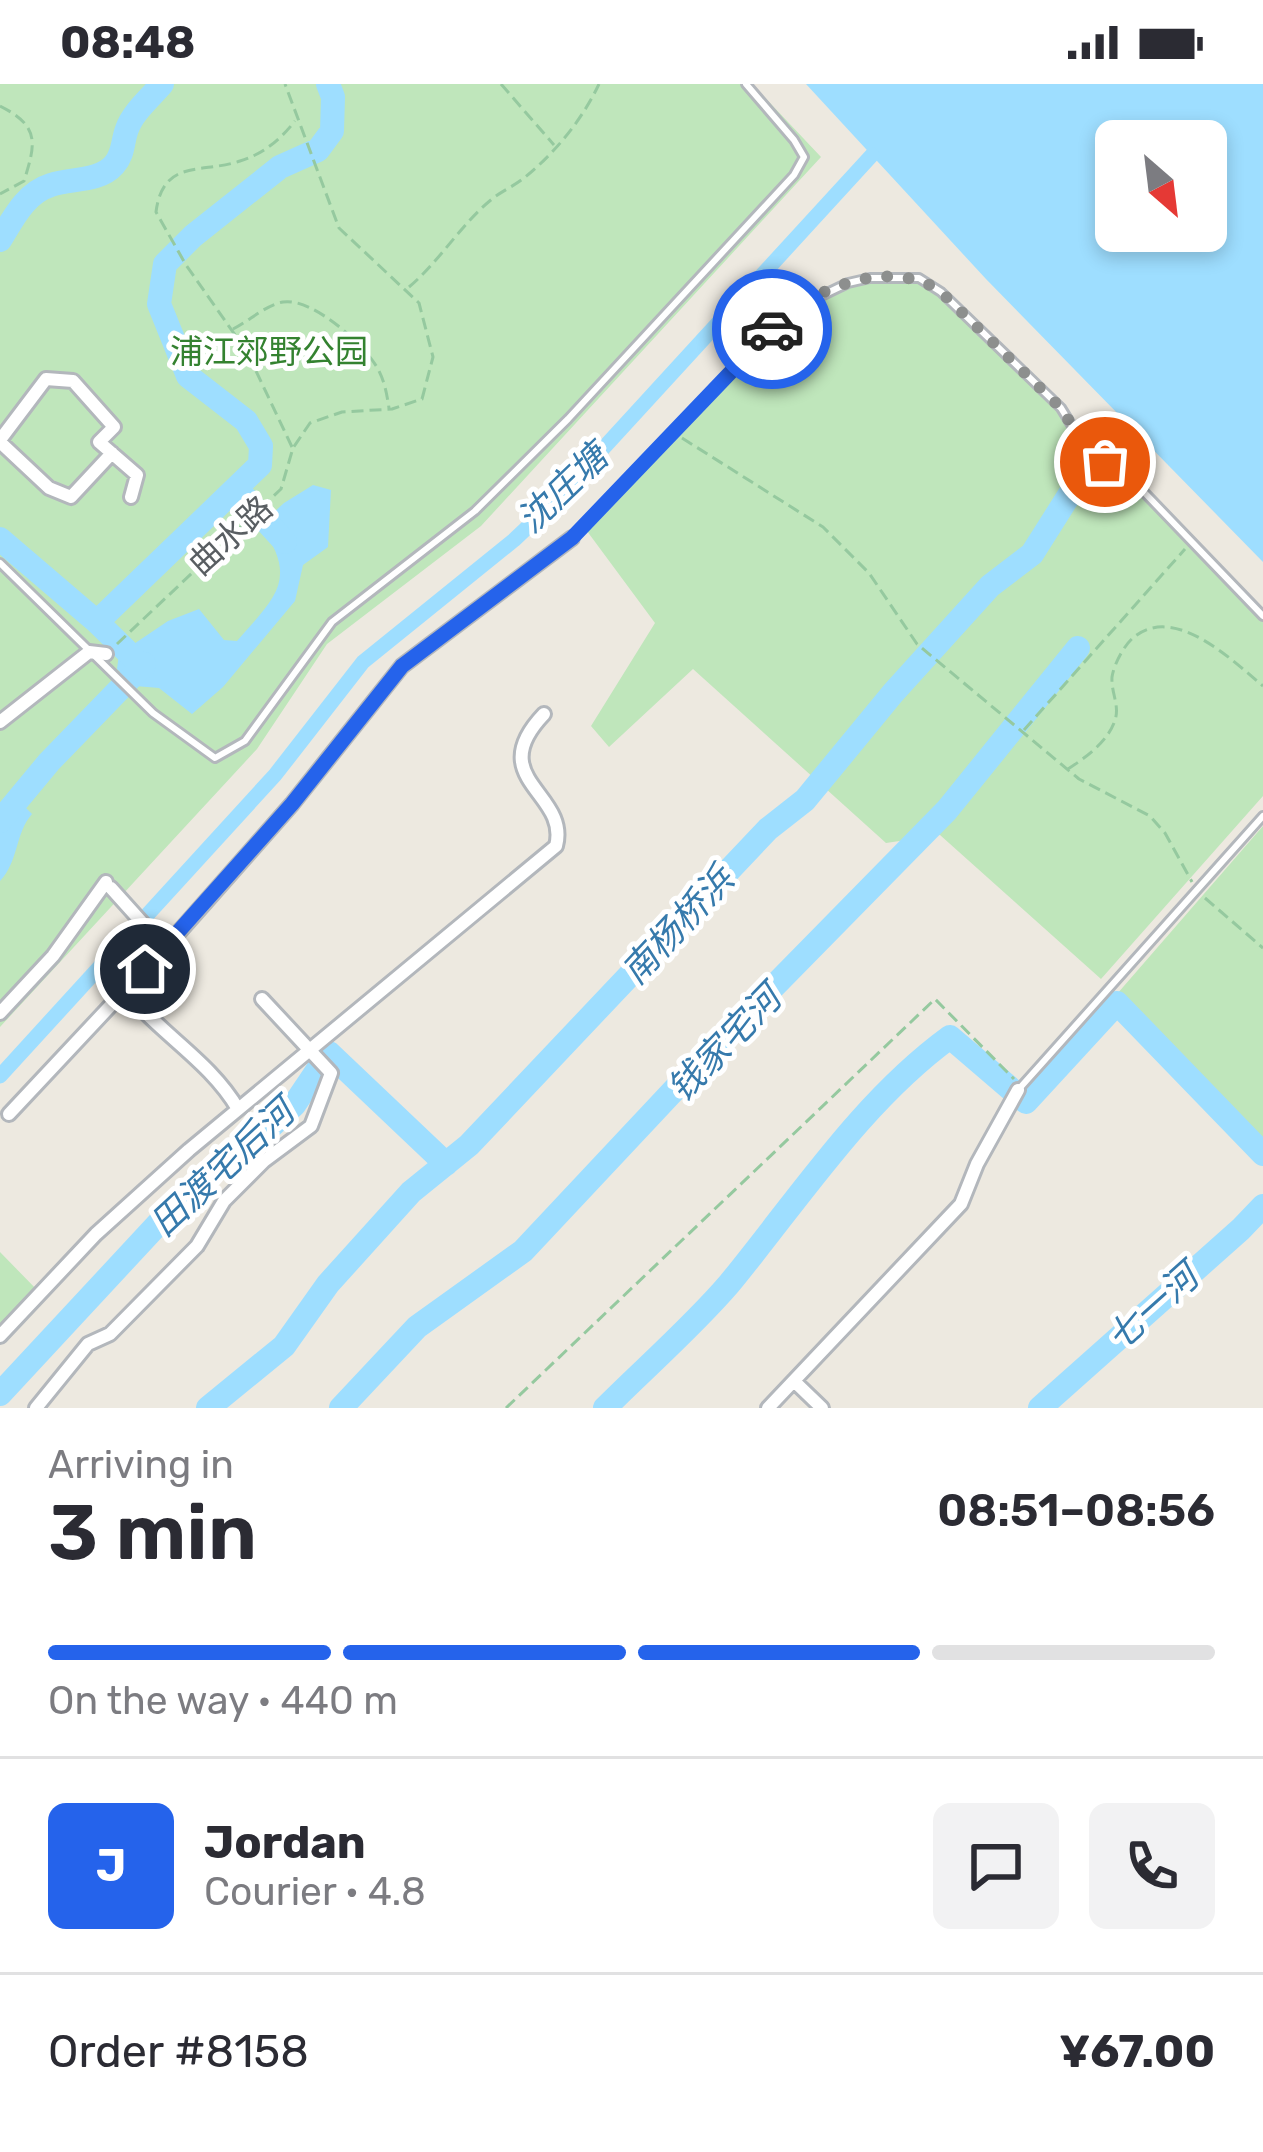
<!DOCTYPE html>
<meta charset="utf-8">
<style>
:root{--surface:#fff;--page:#f2f2f3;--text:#2b2b33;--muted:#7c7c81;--line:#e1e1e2;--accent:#2563eb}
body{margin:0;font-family:Rubik,"Noto Sans SC",sans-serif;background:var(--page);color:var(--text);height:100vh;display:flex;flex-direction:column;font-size:45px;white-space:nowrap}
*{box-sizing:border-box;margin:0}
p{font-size:39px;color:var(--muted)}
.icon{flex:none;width:66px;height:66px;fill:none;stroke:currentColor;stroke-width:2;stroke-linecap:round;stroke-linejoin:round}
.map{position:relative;height:1324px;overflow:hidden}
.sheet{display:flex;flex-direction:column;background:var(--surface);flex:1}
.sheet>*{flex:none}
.needle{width:78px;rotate:152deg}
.buttons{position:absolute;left:1095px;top:36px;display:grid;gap:24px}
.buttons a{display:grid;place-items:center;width:132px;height:132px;border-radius:18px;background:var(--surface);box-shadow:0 6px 18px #0003;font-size:60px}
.pin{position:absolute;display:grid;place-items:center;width:102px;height:102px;color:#fff;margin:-51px;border:6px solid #fff;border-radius:50%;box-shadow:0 3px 12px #0007}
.courier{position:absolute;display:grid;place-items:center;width:120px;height:120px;margin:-60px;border:9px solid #2563eb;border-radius:50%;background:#fff;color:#222;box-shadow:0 3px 15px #0007}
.headline em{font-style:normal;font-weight:600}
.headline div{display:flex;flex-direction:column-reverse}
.headline{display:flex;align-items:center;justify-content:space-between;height:204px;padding:0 48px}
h1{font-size:78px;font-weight:600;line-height:90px}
.bar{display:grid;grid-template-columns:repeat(4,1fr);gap:18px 12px;align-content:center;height:144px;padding:0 48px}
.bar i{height:15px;border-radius:9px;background:var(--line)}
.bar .current{background:var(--accent)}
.bar p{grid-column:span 4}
.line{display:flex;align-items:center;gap:30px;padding:0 48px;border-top:3px solid var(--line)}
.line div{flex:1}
.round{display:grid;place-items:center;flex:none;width:126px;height:126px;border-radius:18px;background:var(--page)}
.status{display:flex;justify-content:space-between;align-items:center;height:84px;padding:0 60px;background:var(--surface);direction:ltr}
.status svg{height:33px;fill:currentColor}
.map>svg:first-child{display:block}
.green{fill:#bfe6bb}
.water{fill:#9edeff;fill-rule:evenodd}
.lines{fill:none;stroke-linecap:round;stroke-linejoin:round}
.canal{stroke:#9edeff;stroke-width:15}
.river{stroke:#9edeff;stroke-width:24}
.lane-casing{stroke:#b3b7bc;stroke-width:12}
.street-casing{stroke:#b3b7bc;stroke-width:18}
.path{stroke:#95c99f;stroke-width:3;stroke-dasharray:12 6;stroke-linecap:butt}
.lane{stroke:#fff;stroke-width:6}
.street{stroke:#fff;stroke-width:12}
.done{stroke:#8d8f8e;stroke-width:12;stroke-dasharray:0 21.6}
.route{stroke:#2563eb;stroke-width:15}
.labels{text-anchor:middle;stroke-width:10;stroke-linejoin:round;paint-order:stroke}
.park-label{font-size:33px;fill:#348230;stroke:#fff}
.street-label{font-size:33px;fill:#595e62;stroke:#fff}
.water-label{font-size:36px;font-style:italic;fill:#367aac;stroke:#fff}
</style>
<div class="status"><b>08:48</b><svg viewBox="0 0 49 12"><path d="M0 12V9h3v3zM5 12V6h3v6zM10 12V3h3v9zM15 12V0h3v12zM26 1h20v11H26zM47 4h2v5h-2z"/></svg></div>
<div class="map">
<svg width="1263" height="1324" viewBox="0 0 1263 1324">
<rect width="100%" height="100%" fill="#ede9e0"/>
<!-- green -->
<path class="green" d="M 0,0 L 752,0 L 821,73 L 481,442 L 327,560 L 257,665 L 0,943 Z
M 870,194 L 929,199 L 1065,331 L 1105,378 L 1186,451 L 1263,533 L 1263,712 L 1101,895 L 940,751 L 886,759 L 693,585 L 609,663 L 591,642 L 655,539 L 584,443 L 792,226 Z
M 1263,742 L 1263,1062 L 1117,910 Z
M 0,1168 L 40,1209 L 0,1252 Z"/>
<!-- water -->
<path class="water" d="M 806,0 L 1263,0 L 1263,478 L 986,195 ZM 1206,57 L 1206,147 L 1116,147 L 1116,57 Z
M 313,401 L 331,406 L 328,463 L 303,481 L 295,517 L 223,603 L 192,630 L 159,604 L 135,602 L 117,585 L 119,570 L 168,537 L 199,525 L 224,556 L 237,557 C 274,514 300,496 260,441 L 284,419 Z
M 11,709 L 32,730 C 15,749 19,777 0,797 L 0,722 Z"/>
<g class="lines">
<!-- canal -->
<path class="canal" d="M 0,992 L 275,691 L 363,578 L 514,456 L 554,418 L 872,71"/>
<!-- river -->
<path class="river" d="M 0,156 C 13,135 25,109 51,101 C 71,94 99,98 114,81 C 124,70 122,58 127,45 C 133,28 150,14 162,0
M 237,405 L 285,458
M 0,455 L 97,538 L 260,381 L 261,362 L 246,337 L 188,292 L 159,220 L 165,180 L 193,152 L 280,83 L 318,66 L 332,47 L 333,13 L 328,0
M 97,538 L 143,583
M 0,737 L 49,678 L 144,580
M 0,1310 L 196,1099 L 252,1060 L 294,1021 L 329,969 L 446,1080
M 208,1324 L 284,1262 L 328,1200 L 411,1108 L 469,1061 L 768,745 L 805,716 L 893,609 L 990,502 L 1032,470 L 1080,394 L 1131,343
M 341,1324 L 417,1243 L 523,1167 L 721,956 L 947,726 L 1078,564
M 605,1324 C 645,1284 693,1242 729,1200 C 798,1116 862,1017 950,953 L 1026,1018 L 1117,919 L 1263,1070
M 1040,1324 L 1241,1145 L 1263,1122"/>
<defs>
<path id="lane" d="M 574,452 L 792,226 L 848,199 L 870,194 L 919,194 L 941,208 L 1061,324 L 1088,368 L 1141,405 L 1263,532
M 0,479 L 153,629 L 215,674 L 245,657 L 332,538 L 475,427 L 568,335 L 794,91 L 804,73 L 794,56 L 746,0
M 1018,1006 L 1263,732"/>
<path id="street" d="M 0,356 L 46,295 L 73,297 L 114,343 L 99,358 L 137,391 L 131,413
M 0,358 L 49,404 L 71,413 L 112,369
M 0,638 L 89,568 L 106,570
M 111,804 L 164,863
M 126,907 C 160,950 210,977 238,1025
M 0,929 L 53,872 L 106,798
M 9,1030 L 172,856 L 292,720 L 402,582 L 572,454
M 0,1252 L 96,1150 L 189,1066 L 556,762 C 570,709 482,695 544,630
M 795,1298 L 822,1324
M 36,1324 L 88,1260 L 110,1250 L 197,1162 L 224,1117 L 264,1077 L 311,1042 L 331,989 L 262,915
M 768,1324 L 961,1120 L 977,1080 L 1018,1006"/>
</defs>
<!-- lane casing -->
<use href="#lane" class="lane-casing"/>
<!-- street casing -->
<use href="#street" class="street-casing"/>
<!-- path -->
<path class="path" d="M 501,0 L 554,61
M 0,22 C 40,42 36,59 24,97 L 0,110
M 409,203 C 440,177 461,140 492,115 C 502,107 514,102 524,94 C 555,69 582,36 599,0
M 233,245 C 249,237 266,221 283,218 C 312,213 367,262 379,287 C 385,299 387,311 389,324
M 682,354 L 823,443 L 869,489 L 917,560 L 1079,695 L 1150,732 L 1165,749 L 1192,798
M 292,363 L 247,268 L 186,181 L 156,128 C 163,74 202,90 240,77 C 263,70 280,56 295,37
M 117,560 L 281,405 L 293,364 L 310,339 L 342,328 L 392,325 L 422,315 L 433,273 L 419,219 L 339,144 L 285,0
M 1024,646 L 1185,465
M 1068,685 C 1085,674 1106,659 1114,639 C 1121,623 1111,610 1112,593 C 1114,580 1124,561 1134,553 C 1175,520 1232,576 1263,602
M 1205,814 L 1263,864
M 506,1324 L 935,915 L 1014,995"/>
<!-- lane -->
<use href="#lane" class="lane"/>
<!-- street -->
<use href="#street" class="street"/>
</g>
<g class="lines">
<!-- done -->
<path class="done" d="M 772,245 C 810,204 892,172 941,208 L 1061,324 L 1088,368 L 1105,378"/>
<!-- route -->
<path class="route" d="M 145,885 L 292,720 L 402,582 L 572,454 L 772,245"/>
</g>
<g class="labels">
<!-- park labels -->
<g class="park-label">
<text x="269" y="279">浦江郊野公园</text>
</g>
<!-- street labels -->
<g class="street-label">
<text transform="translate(230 451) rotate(-42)" y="12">曲水路</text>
</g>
<!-- water labels -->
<g class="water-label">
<text transform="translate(562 404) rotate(-44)" y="13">沈庄塘</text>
<text transform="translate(677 841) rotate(-47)" y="13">南杨桥浜</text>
<text transform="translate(724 959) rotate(-46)" y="13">钱家宅河</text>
<text transform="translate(222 1083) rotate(-43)" y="13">田渡宅后河</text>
<text transform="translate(1152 1223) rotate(-42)" y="13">七一河</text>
</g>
</g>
</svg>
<div class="buttons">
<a><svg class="needle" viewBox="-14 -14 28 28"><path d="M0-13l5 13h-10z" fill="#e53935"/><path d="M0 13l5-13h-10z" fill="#7c7c81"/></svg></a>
</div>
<div class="pin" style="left:1105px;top:378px;background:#ea580c"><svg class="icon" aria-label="bag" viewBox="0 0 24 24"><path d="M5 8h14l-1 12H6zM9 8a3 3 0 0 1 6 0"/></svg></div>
<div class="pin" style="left:145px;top:885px;background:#1f2937"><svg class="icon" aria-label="home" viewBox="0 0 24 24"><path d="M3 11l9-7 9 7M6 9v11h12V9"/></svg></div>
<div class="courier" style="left:772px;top:245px"><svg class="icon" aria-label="car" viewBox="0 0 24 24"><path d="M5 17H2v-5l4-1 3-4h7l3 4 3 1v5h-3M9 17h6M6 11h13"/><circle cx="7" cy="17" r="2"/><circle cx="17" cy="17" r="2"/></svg></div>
</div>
<section class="sheet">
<div class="headline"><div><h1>3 min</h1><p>Arriving in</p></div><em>08:51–08:56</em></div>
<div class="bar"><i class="current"></i><i class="current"></i><i class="current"></i><i></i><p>On the way · 440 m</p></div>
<div class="line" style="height:216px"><b class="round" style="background:var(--accent);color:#fff">J</b><div><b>Jordan</b><p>Courier · 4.8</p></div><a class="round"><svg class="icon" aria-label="chat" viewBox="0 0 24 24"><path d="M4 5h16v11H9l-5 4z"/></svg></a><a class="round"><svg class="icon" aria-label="phone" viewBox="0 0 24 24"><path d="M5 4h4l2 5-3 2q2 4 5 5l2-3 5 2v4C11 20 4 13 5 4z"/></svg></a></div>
<div class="line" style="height:156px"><div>Order #8158</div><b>¥67.00</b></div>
</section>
